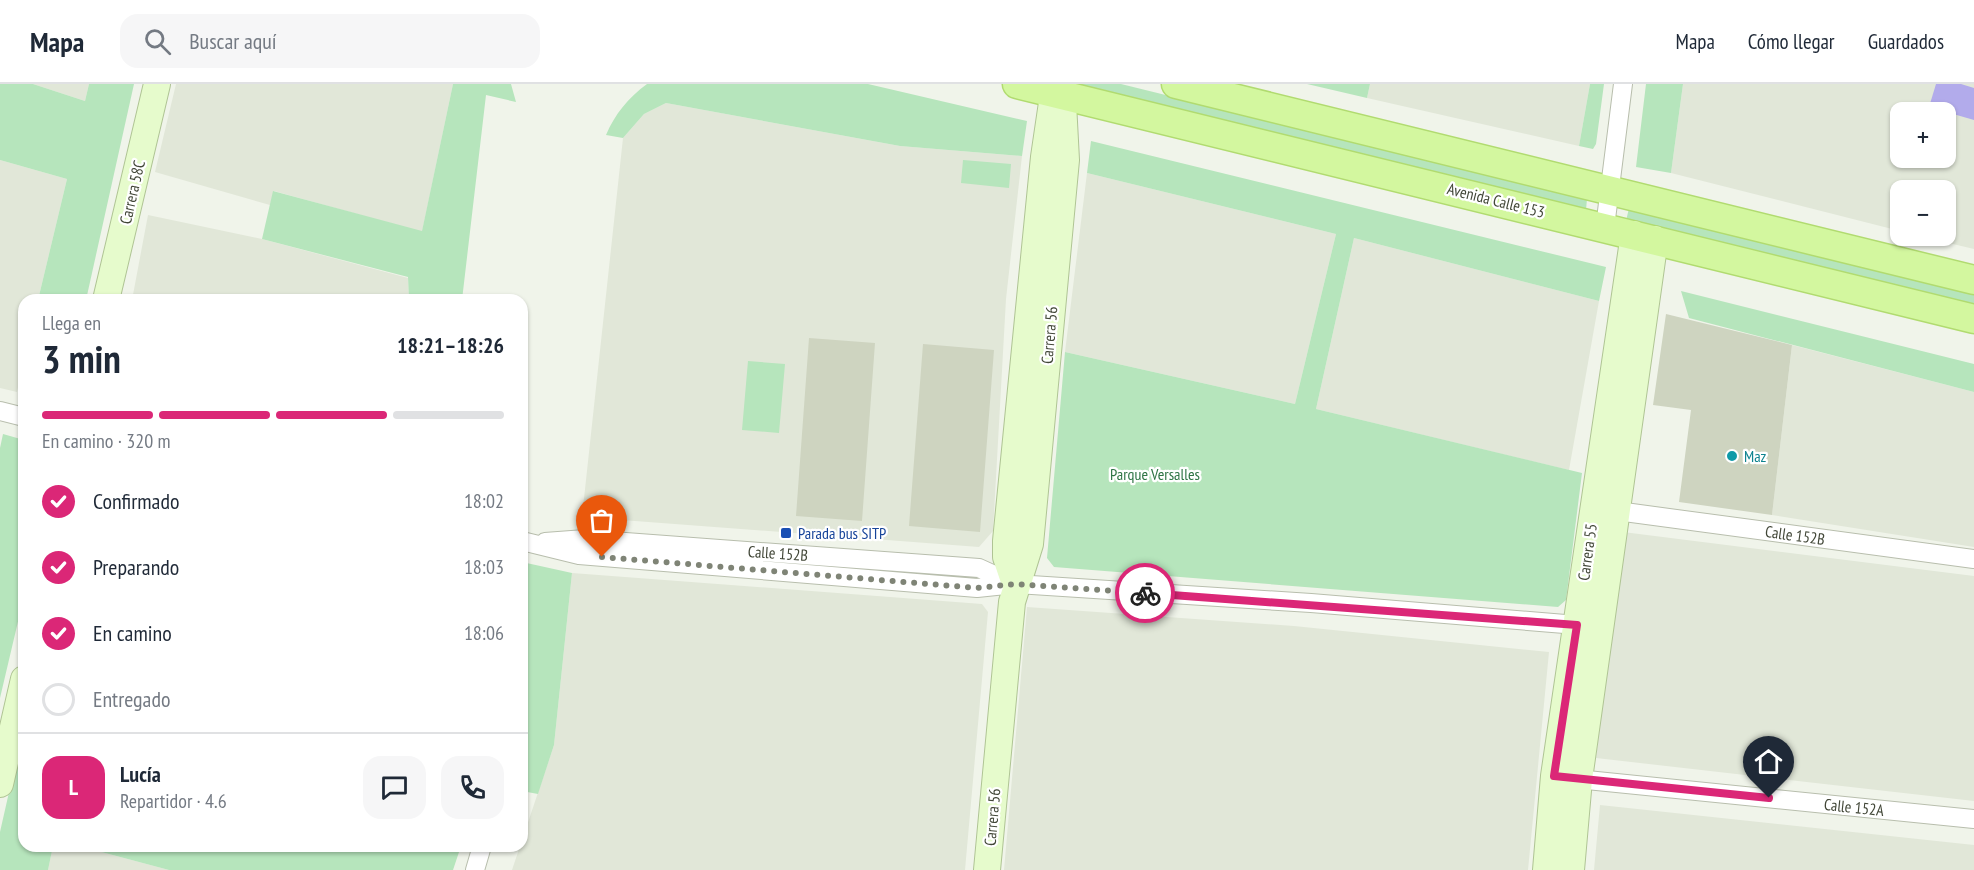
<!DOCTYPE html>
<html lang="es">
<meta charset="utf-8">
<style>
:root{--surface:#fff;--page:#f6f6f7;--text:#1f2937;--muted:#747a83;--line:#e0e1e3;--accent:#db2777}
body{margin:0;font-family:"PT Sans Narrow",sans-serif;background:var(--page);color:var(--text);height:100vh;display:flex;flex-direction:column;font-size:22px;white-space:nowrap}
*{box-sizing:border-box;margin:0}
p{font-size:20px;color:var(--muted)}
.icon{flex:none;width:33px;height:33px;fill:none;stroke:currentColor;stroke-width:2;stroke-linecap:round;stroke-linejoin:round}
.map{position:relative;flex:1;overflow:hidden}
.drawer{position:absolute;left:18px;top:210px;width:510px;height:558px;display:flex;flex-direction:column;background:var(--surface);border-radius:18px;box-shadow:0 2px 4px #0004}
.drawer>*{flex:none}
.controls{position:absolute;left:1890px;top:18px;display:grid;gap:12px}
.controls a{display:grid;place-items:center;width:66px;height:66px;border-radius:12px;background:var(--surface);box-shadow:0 2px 4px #0004;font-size:30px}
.pin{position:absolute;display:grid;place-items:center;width:51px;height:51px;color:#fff;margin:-62px -26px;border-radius:50% 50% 50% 0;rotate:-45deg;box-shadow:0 0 6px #0007}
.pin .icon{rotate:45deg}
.courier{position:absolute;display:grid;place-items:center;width:60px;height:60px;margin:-30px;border:4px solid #db2777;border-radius:50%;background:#fff;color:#222;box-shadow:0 2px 8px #0007}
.overview em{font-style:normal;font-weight:800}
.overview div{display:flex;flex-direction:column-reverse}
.overview{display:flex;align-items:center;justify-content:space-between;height:102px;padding:0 24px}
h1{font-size:39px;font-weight:800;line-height:45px}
.bar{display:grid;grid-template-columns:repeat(4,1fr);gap:9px 6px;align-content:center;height:72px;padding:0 24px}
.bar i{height:8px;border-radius:4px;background:var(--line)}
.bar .active{background:var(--accent)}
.bar p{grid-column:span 4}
.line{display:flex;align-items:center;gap:15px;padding:0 24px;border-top:2px solid var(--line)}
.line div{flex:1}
.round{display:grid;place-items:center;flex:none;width:63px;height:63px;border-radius:18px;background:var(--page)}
ol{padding:0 24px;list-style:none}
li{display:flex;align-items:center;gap:18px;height:66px}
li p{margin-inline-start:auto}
li .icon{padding:6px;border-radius:50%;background:var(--accent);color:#fff;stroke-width:4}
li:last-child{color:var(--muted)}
li i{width:33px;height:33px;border:3px solid var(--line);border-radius:50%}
header{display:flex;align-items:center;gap:36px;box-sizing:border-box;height:84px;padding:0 30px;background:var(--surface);border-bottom:2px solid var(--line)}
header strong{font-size:28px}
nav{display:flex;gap:33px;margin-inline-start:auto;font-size:21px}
.search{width:420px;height:54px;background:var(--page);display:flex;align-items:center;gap:15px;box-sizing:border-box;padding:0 21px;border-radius:18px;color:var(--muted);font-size:22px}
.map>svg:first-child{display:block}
.residential{fill:#e1e7d8;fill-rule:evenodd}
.green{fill:#b6e5bc}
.water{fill:#b2abeb}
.building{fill:#ced4c0}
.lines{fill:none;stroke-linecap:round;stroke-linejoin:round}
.street-casing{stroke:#b8bead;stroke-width:20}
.secondary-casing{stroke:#afc494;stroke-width:28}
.primary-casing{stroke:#b1db70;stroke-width:31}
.street{stroke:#fff;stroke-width:18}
.secondary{stroke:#e6fbcc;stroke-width:26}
.primary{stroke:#d3f79f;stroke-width:28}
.done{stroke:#7f8476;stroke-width:6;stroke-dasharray:0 10.8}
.route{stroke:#db2777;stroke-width:8}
.culture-dot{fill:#0f9aa8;stroke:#fff;stroke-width:2}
.transit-dot{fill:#1a4fb4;stroke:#fff;stroke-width:2}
.labels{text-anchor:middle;stroke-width:4.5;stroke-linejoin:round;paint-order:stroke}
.street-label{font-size:16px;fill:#424738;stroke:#fff}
.culture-label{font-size:16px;fill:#0d838f;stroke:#fff;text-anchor:start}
.park-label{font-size:16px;fill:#2f7545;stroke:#fff}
.transit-label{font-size:16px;fill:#164399;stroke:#fff;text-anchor:start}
</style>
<header>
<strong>Mapa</strong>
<div class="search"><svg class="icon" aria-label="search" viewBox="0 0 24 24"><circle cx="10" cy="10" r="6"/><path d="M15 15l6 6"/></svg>Buscar aquí</div>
<nav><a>Mapa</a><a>Cómo llegar</a><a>Guardados</a></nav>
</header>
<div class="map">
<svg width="1974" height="786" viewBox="0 0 1974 786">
<rect width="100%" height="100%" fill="#f0f4ea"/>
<!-- residential -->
<path class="residential" d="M 33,0 L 89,0 L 85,17 Z
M 176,0 L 453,0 L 422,148 L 274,107 L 270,121 L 155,88 Z
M 1370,0 L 1590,0 L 1579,62 L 1367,14 Z
M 1683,0 L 1974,0 L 1974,165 L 1919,152 L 1946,152 L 1946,106 L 1900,106 L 1900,147 L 1671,89 ZM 1900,28 L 1946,28 L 1946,74 L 1900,74 Z
M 666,19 L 900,62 L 1022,72 L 1006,215 L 993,447 L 979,463 L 582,433 L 623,54 L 644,30 Z
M 0,76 L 67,95 L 38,216 L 24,216 L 24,276 L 17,308 L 0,304 Z
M 1087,89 L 1336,150 L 1295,320 L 1065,268 Z
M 148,131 L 262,155 L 408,194 L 409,216 L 132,216 Z
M 1354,154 L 1599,217 L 1569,386 L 1316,325 Z
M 1792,261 L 1974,308 L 1974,463 L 1772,431 Z
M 1623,448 L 1974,492 L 1974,717 L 1596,674 Z
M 572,489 L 982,520 L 988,528 L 965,786 L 512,786 L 554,661 Z
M 1027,523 L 1294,542 L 1549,568 L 1528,786 L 1004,786 Z
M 1600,721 L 1974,761 L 1974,786 L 1594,786 Z
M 53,762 L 79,762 L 169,786 L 48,786 Z"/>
<!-- green -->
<path class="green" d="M 0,0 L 33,0 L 85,17 L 89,0 L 134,0 L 86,216 L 38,216 L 67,95 L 0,76 Z
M 453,0 L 511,0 L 516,18 L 486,11 L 462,216 L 409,216 L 408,193 L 262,155 L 273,107 L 422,147 Z
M 647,0 L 868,0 L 1027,37 L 1022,72 L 900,62 L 666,19 L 644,30 L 623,54 L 606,51 C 615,30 628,14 647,0 Z
M 1076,0 L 1121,0 L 1587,115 L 1586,126 Z
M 1307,0 L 1370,0 L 1367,14 Z
M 1590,0 L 1604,0 L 1596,60 L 1593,65 L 1579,62 Z
M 1646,0 L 1683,0 L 1671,89 L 1636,83 Z
M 1091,57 L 1606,183 L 1599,217 L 1354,154 L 1316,325 L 1582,389 L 1566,516 L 1558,523 L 1054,483 L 1047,474 L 1065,268 L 1295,320 L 1336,150 L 1087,89 Z
M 963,76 L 1011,80 L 1009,104 L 961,99 Z
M 1629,124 L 1974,208 L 1974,222 L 1626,137 Z
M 1681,207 L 1974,280 L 1974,308 L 1689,234 Z
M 748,277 L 785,280 L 779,349 L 742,346 Z
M 3,350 L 24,356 L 24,512 L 0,614 L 0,364 Z
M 522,478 L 572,489 L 554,661 L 538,710 L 522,707 Z
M 24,642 L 24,762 L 53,762 L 48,786 L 0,786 L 0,748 Z
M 79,762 L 461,762 L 453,786 L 169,786 Z"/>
<!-- water -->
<path class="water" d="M 1936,0 L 1961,0 L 1974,4 L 1974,36 L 1929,23 Z"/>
<!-- building -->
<path class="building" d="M 1666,230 L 1792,261 L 1772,431 L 1679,418 L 1691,326 L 1653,321 Z
M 809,254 L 875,259 L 862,437 L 796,432 Z
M 923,260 L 994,266 L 980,448 L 909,442 Z"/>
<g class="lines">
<defs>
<path id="street" d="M 1605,143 L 1623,0
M 0,327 L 24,333
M 1617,427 L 1974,475
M 522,457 L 579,471 L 977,504 L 1015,500 L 1311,519 L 1577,541
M 545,458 L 585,455 L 979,484 L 1014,500
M 1567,694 L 1974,735
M 475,786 L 482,762"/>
<path id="secondary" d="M 106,216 L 157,0
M 1015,500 L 1006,473 L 1006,457 L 1044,73 L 1053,12
M 0,700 L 24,595
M 987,786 L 1012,518 L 1030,460 L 1066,76 L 1062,0
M 1546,786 L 1554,692 L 1634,150
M 1571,786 L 1579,695 L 1655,155"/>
<path id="primary" d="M 1017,0 L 1974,235
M 1176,0 L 1974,196"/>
</defs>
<!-- street casing -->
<use href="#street" class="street-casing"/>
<!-- secondary casing -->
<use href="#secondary" class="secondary-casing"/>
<!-- primary casing -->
<use href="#primary" class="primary-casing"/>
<!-- street -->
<use href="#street" class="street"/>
<!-- secondary -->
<use href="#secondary" class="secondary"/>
<!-- primary -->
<use href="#primary" class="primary"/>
</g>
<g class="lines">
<!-- done -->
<path class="done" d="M 602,473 L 977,504 L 1015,500 L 1145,509"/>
<!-- route -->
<path class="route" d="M 1145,509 L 1577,541 L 1554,692 L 1769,714"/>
</g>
<!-- markers -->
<circle class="culture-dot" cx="1732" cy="372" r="6"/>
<rect class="transit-dot" x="780" y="443" width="12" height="12" rx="3"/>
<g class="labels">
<!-- street labels -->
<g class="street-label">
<text transform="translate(132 108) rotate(-77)" y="6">Carrera 58C</text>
<text transform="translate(1496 116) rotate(14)" y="6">Avenida Calle 153</text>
<text transform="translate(1049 251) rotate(-85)" y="6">Carrera 56</text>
<text transform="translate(1795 451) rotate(8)" y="6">Calle 152B</text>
<text transform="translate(1587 468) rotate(-82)" y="6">Carrera 55</text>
<text transform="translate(778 469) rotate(4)" y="6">Calle 152B</text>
<text transform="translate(1854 723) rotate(6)" y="6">Calle 152A</text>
<text transform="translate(992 733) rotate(-85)" y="6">Carrera 56</text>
</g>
<!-- culture labels -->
<g class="culture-label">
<text x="1744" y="378">Maz</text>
</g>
<!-- park labels -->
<g class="park-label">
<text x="1155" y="396">Parque Versalles</text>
</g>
<!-- transit labels -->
<g class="transit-label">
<text x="798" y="455">Parada bus SITP</text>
</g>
</g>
</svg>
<div class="controls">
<a>+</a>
<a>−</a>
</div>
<div class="pin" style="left:602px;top:473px;background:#ea580c"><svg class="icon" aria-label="bag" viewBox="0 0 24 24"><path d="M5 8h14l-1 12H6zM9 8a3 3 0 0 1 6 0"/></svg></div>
<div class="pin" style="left:1769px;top:714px;background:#1f2937"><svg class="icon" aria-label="home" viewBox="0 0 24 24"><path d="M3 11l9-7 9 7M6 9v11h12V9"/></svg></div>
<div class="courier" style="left:1145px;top:509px"><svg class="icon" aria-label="bike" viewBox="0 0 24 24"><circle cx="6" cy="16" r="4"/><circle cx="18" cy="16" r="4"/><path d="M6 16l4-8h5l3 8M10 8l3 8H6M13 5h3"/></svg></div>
<section class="drawer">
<div class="overview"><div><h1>3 min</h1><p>Llega en</p></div><em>18:21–18:26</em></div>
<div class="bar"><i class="active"></i><i class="active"></i><i class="active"></i><i></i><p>En camino · 320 m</p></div>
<ol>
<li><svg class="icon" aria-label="check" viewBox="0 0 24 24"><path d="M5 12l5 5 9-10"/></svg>Confirmado<p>18:02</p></li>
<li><svg class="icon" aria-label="check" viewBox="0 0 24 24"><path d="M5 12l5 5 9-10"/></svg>Preparando<p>18:03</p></li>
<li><svg class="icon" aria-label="check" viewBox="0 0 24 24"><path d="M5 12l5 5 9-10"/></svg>En camino<p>18:06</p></li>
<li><i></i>Entregado</li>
</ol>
<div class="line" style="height:108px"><b class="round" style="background:var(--accent);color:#fff">L</b><div><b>Lucía</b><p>Repartidor · 4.6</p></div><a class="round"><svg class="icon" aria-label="chat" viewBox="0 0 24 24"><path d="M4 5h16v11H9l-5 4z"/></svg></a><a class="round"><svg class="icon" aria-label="phone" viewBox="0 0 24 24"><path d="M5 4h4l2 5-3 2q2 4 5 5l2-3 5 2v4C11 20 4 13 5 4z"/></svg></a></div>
</section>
</div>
